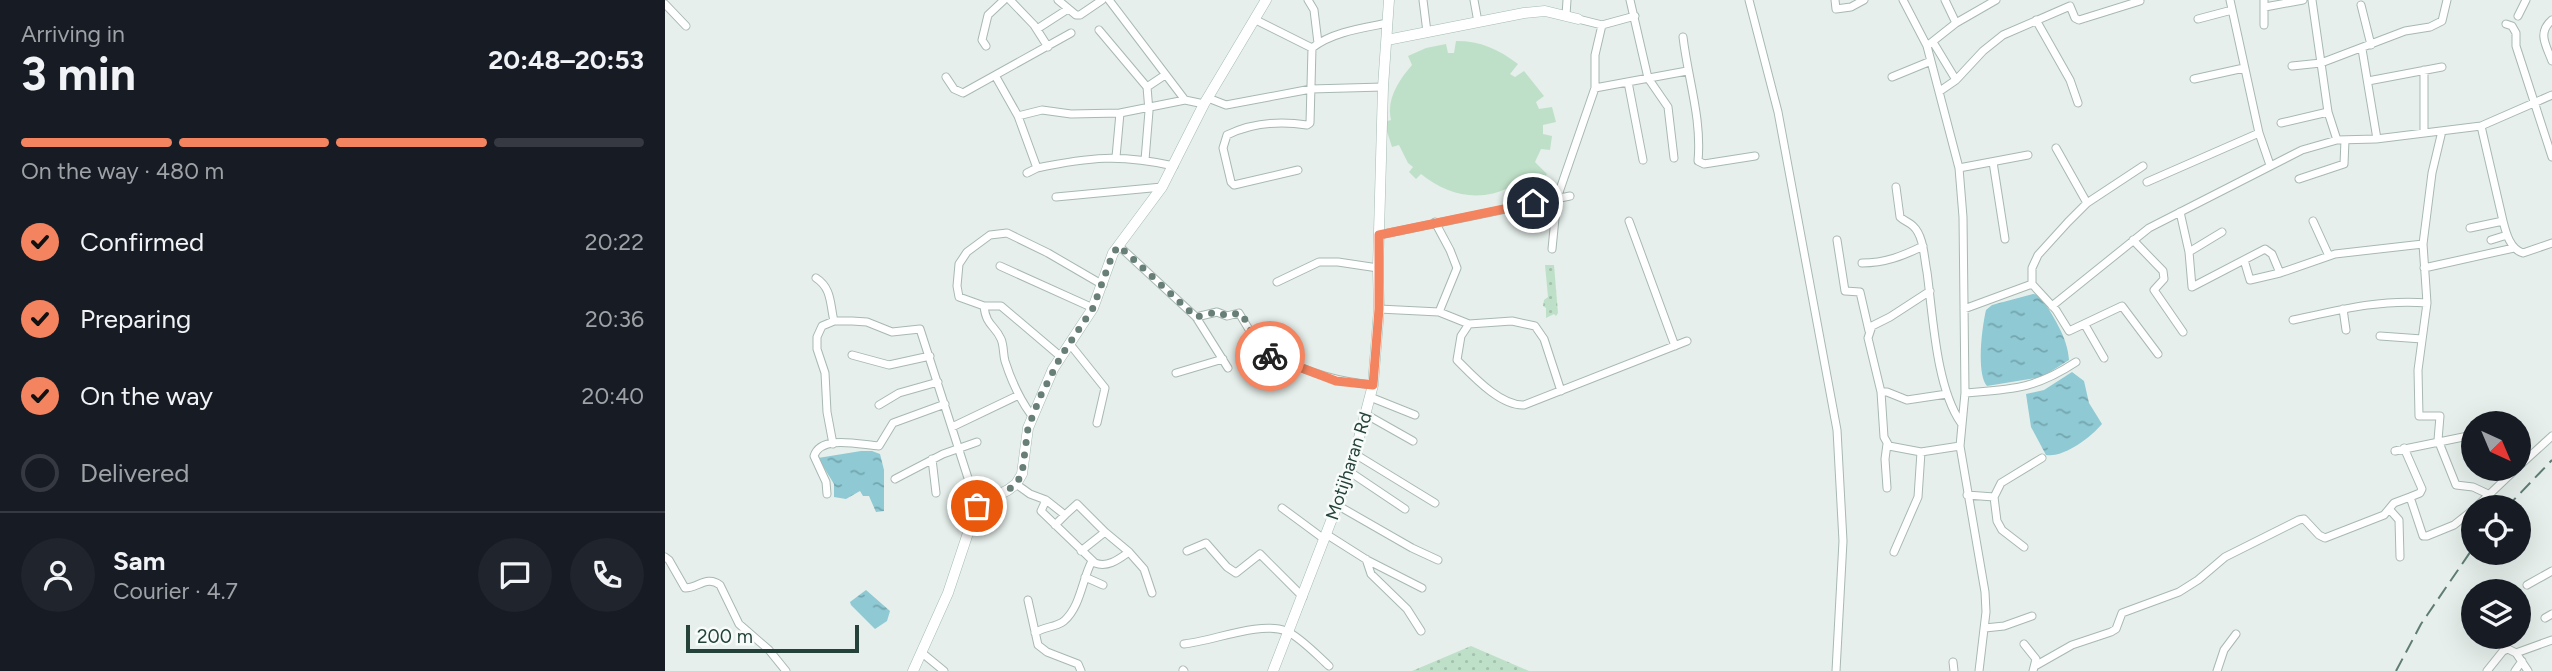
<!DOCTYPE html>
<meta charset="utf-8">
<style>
:root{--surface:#171b24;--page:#20242c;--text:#f1f3f6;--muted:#9ea1a6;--line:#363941;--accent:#f4845f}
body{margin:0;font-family:Figtree,sans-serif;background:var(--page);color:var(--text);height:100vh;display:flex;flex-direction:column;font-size:26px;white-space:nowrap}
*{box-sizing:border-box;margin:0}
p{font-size:23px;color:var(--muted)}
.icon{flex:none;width:38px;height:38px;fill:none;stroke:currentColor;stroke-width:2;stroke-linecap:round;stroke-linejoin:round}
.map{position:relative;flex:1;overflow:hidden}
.drawer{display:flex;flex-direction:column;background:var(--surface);width:665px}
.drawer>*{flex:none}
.needle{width:46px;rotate:136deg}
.controls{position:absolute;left:1796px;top:411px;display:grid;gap:14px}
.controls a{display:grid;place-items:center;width:70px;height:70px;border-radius:50%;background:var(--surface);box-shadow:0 7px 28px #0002;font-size:35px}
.scale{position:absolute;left:21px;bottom:18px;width:173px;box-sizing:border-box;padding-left:7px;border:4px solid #24423a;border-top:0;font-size:19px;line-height:24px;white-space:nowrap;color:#24423a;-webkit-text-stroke:5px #f7fbf9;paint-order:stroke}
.pin{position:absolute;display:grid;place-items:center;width:60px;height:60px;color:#fff;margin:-30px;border:4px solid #fff;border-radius:50%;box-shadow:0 2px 7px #0007}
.courier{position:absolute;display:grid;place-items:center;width:70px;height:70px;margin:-35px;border:5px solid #f4845f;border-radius:50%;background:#fff;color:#222;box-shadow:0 2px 9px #0007}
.headline em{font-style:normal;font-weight:700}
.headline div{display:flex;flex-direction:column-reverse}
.headline{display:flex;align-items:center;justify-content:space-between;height:119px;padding:0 21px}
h1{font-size:46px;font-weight:700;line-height:52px}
.bar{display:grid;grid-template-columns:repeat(4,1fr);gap:10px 7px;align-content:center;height:84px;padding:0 21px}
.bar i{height:9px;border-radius:5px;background:var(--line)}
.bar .selected{background:var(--accent)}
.bar p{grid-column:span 4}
.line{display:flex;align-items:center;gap:18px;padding:0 21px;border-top:2px solid var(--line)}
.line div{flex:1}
.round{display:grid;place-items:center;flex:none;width:74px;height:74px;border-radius:37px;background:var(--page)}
ol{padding:0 21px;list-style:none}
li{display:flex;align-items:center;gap:21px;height:77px}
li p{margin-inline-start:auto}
li .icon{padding:7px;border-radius:50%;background:var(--accent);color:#111;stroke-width:4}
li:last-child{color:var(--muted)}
li i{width:38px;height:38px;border:4px solid var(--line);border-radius:50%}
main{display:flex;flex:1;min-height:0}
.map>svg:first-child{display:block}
.grass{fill:#bfe0c8}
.park{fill:url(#park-dots)}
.water{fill:url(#water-ripples)}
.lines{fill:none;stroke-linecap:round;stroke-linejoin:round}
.street-casing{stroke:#a8b8b2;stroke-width:9}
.secondary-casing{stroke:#a4bbb3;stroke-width:11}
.street{stroke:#fff;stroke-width:7}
.secondary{stroke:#fff;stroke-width:10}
.rail{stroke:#5f7d75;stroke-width:2;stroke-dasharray:14 7;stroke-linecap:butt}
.done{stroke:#687f78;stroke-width:7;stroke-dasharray:0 12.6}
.route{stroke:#f4845f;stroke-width:9}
.labels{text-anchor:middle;stroke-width:5;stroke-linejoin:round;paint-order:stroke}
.street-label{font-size:18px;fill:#24423a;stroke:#f7fbf9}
</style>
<main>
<section class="drawer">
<div class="headline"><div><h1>3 min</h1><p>Arriving in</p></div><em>20:48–20:53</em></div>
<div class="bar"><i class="selected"></i><i class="selected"></i><i class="selected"></i><i></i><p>On the way · 480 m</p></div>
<ol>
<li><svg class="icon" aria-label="check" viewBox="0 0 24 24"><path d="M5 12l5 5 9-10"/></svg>Confirmed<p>20:22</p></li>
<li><svg class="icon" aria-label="check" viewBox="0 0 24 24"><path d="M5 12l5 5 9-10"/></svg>Preparing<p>20:36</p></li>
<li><svg class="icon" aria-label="check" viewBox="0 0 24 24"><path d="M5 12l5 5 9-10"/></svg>On the way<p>20:40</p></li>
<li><i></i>Delivered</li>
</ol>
<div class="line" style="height:126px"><a class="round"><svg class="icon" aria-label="person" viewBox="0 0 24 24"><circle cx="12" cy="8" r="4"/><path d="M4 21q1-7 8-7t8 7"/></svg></a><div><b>Sam</b><p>Courier · 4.7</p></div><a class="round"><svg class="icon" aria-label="chat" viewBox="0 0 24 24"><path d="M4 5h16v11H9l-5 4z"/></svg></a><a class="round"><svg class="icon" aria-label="phone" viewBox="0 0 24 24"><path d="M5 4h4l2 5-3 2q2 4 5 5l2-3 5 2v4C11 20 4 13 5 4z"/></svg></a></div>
</section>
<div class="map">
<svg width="1887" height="671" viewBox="0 0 1887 671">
<defs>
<pattern id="park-dots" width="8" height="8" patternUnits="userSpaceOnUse" patternTransform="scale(1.75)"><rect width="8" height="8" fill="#bfe0c8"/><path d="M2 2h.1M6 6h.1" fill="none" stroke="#a4c1ad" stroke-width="1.8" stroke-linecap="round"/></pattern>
<pattern id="water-ripples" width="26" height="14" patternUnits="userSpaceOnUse" patternTransform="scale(1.75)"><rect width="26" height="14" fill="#8ec9d4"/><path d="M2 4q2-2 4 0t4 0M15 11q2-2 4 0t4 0" fill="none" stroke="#74a5ad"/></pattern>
</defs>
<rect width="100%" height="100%" fill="#e6efeb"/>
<!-- grass -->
<path class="grass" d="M 791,41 C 816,41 833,49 853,64 L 845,74 L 850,77 L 859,71 L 879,96 L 871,102 L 874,109 L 887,107 L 891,122 L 878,125 L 878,134 L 887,136 L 885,150 L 876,149 L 870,162 L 882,174 L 870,188 L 857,177 L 854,180 L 858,185 L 849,192 L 845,187 C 814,203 782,195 756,174 L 751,179 L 744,172 L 748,167 L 743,163 L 734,145 L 727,147 L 719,122 L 726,120 C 721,99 734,80 747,65 L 743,56 L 761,48 L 781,44 L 783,53 L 789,53 Z"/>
<!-- park -->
<path class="park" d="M 880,265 L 889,265 L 893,313 L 891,316 L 889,314 L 881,318 L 881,308 L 878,306 L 879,300 L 883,297 Z
M 806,646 L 864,671 L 747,671 Z"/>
<!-- water -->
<path class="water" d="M 1368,294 L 1375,295 C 1387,315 1403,337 1404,360 L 1377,377 L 1322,386 C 1311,373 1317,327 1321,310 L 1327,305 Z
M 1407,372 L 1419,381 L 1424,403 L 1437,424 C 1426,437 1399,458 1381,455 L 1366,427 L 1361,394 L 1379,390 Z
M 196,451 L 207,451 L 215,454 L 219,470 L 219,511 L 211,512 L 204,496 L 198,496 L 195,491 L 181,499 L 169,497 L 169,484 L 153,458 Z
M 201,590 L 225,611 L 222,621 L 210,629 L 186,605 L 185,602 Z"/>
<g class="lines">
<defs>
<path id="street" d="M 345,0 L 369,25 L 383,47
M 393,0 L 411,15 L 415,15 L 437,0
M 444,0 L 520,100 L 539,104
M 643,0 L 649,10 L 653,43
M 758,0 L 762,32
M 809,0 L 813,22
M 965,0 L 983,78 L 1003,107 L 1009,158
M 1084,0 L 1113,112 L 1172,430 L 1178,541 L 1171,671
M 1170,0 L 1171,9 L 1186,7 L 1199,0
M 1238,0 L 1262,46 L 1294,168 L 1298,217 L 1300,393 L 1295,446 L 1320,592 L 1321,612 L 1314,671
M 1280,0 L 1291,23
M 1565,0 L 1594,133 L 1605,165
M 1599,0 L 1599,25
M 1647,0 L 1663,112 L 1672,140
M 0,4 L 21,26
M 1696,5 L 1706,45
M 1600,7 L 1638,0
M 901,15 L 902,0
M 1853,16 L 1861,0
M 589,19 L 647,48 C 667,32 698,28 723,23
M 913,19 L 937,25 L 970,16
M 1533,19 L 1567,10
M 1371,20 L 1405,80 L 1413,103
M 1887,20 C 1872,33 1881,45 1887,61
M 1841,24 L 1847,26 L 1851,33 L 1851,46 L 1887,157
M 372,29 L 403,9
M 434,30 L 482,87
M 1018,37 C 1023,79 1037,119 1033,161 L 1039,164 L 1090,156
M 1268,42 L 1291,80
M 321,46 L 317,40 L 323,15 L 339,0
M 1262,46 L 1291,23 L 1331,0
M 1697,49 L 1712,139
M 1627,66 L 1656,63 L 1740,31 L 1765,27 L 1777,21 L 1782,0
M 281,77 L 289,89 L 298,93 L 406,33
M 331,77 L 353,116 L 372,168
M 1227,77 L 1266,61
M 1529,79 L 1579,68
M 1703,81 L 1777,67
M 963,82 L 978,160
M 930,88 L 1022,71
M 1275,91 L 1291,80 L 1318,51 L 1338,35 L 1405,6 L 1410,18 L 1414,20 L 1475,1
M 543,98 L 561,105 L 646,89 L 718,87
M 353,116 L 377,110 L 406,114 L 455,113
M 1616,123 L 1663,112
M 1816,126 L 1838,221 C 1841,233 1845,249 1858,253 L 1887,243
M 1777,131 L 1767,173 L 1758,244 L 1762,303 L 1753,370 L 1754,416 L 1775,416 L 1773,440 L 1791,485 L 1808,487 L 1823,494
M 1759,132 L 1759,70
M 1391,148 L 1422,203
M 451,157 L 455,113 L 520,100
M 480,160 L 484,111 L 482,87 L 500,75
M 1328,162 L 1340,239
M 1478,166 L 1422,203 L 1403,222 L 1373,255 L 1367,268 L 1367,284 L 1391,310 L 1404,331 L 1457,306 L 1493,354
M 1294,168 L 1363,155
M 633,170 L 569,185 L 566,182 L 558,148 L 562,135 C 587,123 616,121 642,125 L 645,123 L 647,48
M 362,173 L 372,168 C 425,157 455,154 509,166
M 1634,179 L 1679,164 L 1680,140
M 1482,182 L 1594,133
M 1231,187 L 1235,217 C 1239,221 1244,222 1248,226 C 1259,236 1259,258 1262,272 C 1268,316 1271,387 1296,423
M 391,197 L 497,187
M 1515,212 L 1524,252 L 1527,287 L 1600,249 L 1607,254 L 1615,273
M 964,221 L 1010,346
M 1648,221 L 1664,256
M 770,222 L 785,250 L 792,268 L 774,312
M 1805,228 L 1838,221
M 714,235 L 905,196
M 1172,240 L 1180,291 L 1195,292 L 1204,331
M 1468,240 L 1498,271 L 1499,279 L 1489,290 L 1518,332
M 1826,240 L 1842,235
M 454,246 L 531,317 L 563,368
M 887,249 L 892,198 L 930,88 L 930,55 L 937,25
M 1524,252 L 1557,232
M 1579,260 L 1585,280 L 1615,273 L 1670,254 L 1758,244
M 1197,263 C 1220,263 1238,256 1258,246
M 335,266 L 428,308
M 1759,268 L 1849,248
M 151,278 C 167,288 165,305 169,321
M 612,282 L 654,262 L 673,262 L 713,268
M 1265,291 L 1225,317 L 1207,326 L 1203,338 L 1216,392 L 1219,437 L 1224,446 L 1256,452 L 1295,446
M 319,306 L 294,297 L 292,286 L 294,264 L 302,252 L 325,235 L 342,233 L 383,253 L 438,285
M 1387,306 L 1484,228 L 1637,150 L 1672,140 L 1711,139 L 1816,126 L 1887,95
M 714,309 L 774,312 L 804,324 L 847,321 L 870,326 L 879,339 L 896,391
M 1299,309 L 1367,284
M 1678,309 L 1681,330
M 531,317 L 552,312 L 562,316 L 574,313 L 594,346 L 610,359 L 615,358 C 647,374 672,381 708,385
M 1628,320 C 1674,310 1715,299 1762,303
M 804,324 L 796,336 L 792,360 C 808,376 835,406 859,405 L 1022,341
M 1420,325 L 1439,358
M 1715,336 L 1757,339
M 404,343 L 440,388 L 432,423
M 187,355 L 224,365 L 265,356
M 511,373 L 558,359
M 1216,392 L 1222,392 L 1242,400 L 1282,394
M 1300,393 C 1348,389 1370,389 1411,362
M 705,397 L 750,415
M 214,405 L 234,393 L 273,382
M 702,415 L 748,441
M 367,416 C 356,401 346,380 340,361 C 338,354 339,346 336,339 C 330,325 321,326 319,306 L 336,306 L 395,356
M 287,427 L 354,395
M 168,444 L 162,412 L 160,373 L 152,349 L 152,337 L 157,326 L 169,321 L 187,321 L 202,322 L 227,332 L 255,329 L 312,506
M 1739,448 L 1757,489 L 1755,493 L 1745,497
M 1730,451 L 1808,435
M 690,454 L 770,503
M 267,459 L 271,493
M 1853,467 L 1887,436
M 685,472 L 740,509
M 230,479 L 278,454 L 312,442
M 351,484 L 365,494 L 381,500 L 376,511 L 430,563 C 443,568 454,559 464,552 L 479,569 L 487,593
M 1222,488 L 1220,459 L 1222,444
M 162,494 L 161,482 L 149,456 C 156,434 196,445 214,446 L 228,423 L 280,404
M 1302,495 L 1329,497
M 381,500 L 400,515 L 390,525
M 672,505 L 747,548 L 773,560
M 617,508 L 659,539
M 1810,508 L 1851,469
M 1725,510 L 1734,520 L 1735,557
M 400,515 L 412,504 L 440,532 L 416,551
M 440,532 L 464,552
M 661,534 L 702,560 L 757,588
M 1359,547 L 1337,530 L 1332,521 L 1329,497 L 1336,483 L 1377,458
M 522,551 L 541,543 L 562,567 L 571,573 L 595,554 L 638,597
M 1229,552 L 1253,497 L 1256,452
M 0,557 L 4,560 L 20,588 C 33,588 42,575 55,585 L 74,624 L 104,650 L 121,671
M 701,559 L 706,574 L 742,609 L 756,631
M 420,577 L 438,585
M 1862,585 L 1887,571
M 363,600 L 373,645 L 382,652 L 413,664 L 416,671
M 1880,618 L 1887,614
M 1320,628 L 1339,626 L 1367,616
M 370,633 C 379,626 390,628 399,621 C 416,606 417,579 427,561
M 519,644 C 548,641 595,621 621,631 C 634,636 653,656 664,666
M 1359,644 L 1371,659 L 1368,671
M 256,652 L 279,671
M 1851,653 L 1863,671
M 1288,662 L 1289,671
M 1370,666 L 1407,645 L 1446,632 L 1451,629 L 1457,613 L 1514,592 L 1533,580 L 1560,557 L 1634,520 L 1639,519 L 1654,535 L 1660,538 L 1719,515 L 1729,503 L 1745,497 L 1758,536 L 1762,536 L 1789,525 L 1808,510
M 518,670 L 519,671
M 1552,671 L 1559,650 L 1571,634
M 1822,671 L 1838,651 L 1843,649 L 1851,653 L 1887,640
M 1850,671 L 1857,661"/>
<path id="secondary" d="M 722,40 L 859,13 L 880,11 L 913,19
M 248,671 L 283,593 L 312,506 L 343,490 L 351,484 L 357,474 L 363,428 L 388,369 L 428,308 L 448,253 L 497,187 L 539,104 L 601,0
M 608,671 L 685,472 L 708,385 L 714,309 L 713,268 L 718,87 L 724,0"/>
</defs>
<!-- street casing -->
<use href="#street" class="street-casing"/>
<!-- secondary casing -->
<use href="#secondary" class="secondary-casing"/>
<!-- street -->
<use href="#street" class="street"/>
<!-- secondary -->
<use href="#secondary" class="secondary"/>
<!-- rail -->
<path class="rail" d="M 1841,508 L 1887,460
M 1731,671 L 1756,624 L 1808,548"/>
</g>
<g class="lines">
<!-- done -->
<path class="done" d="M 312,506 L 343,490 L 351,484 L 357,474 L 363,428 L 375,397 L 396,356 L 428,308 L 448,253 L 454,246 L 531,317 L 552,312 L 562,316 L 573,313 L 577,314 L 594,346 L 605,356"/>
<!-- route -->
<path class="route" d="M 605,356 L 671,381 L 708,385 L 714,309 L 714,235 L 868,203"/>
</g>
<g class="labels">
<!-- street labels -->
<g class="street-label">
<text transform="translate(684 466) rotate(-72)" y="6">Motijharan Rd</text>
</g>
</g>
</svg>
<div class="controls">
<a><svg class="needle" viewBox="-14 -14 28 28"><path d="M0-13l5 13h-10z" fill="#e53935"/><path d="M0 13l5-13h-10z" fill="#9ea1a6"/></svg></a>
<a><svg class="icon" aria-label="locate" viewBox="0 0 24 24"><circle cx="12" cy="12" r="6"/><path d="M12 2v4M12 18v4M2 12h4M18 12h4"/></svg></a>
<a><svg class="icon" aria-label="layers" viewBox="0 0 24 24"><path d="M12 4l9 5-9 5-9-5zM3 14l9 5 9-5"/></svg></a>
</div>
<div class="scale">200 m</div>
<div class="pin" style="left:312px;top:506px;background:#ea580c"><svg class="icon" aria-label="bag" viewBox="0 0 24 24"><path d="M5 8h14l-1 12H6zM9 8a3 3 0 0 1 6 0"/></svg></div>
<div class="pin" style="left:868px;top:203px;background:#1f2937"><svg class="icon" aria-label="home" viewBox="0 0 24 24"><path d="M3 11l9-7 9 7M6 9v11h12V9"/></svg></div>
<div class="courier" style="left:605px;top:356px"><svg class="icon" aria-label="bike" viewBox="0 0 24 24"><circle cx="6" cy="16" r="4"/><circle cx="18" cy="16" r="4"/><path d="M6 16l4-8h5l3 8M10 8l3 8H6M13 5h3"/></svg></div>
</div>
</main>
